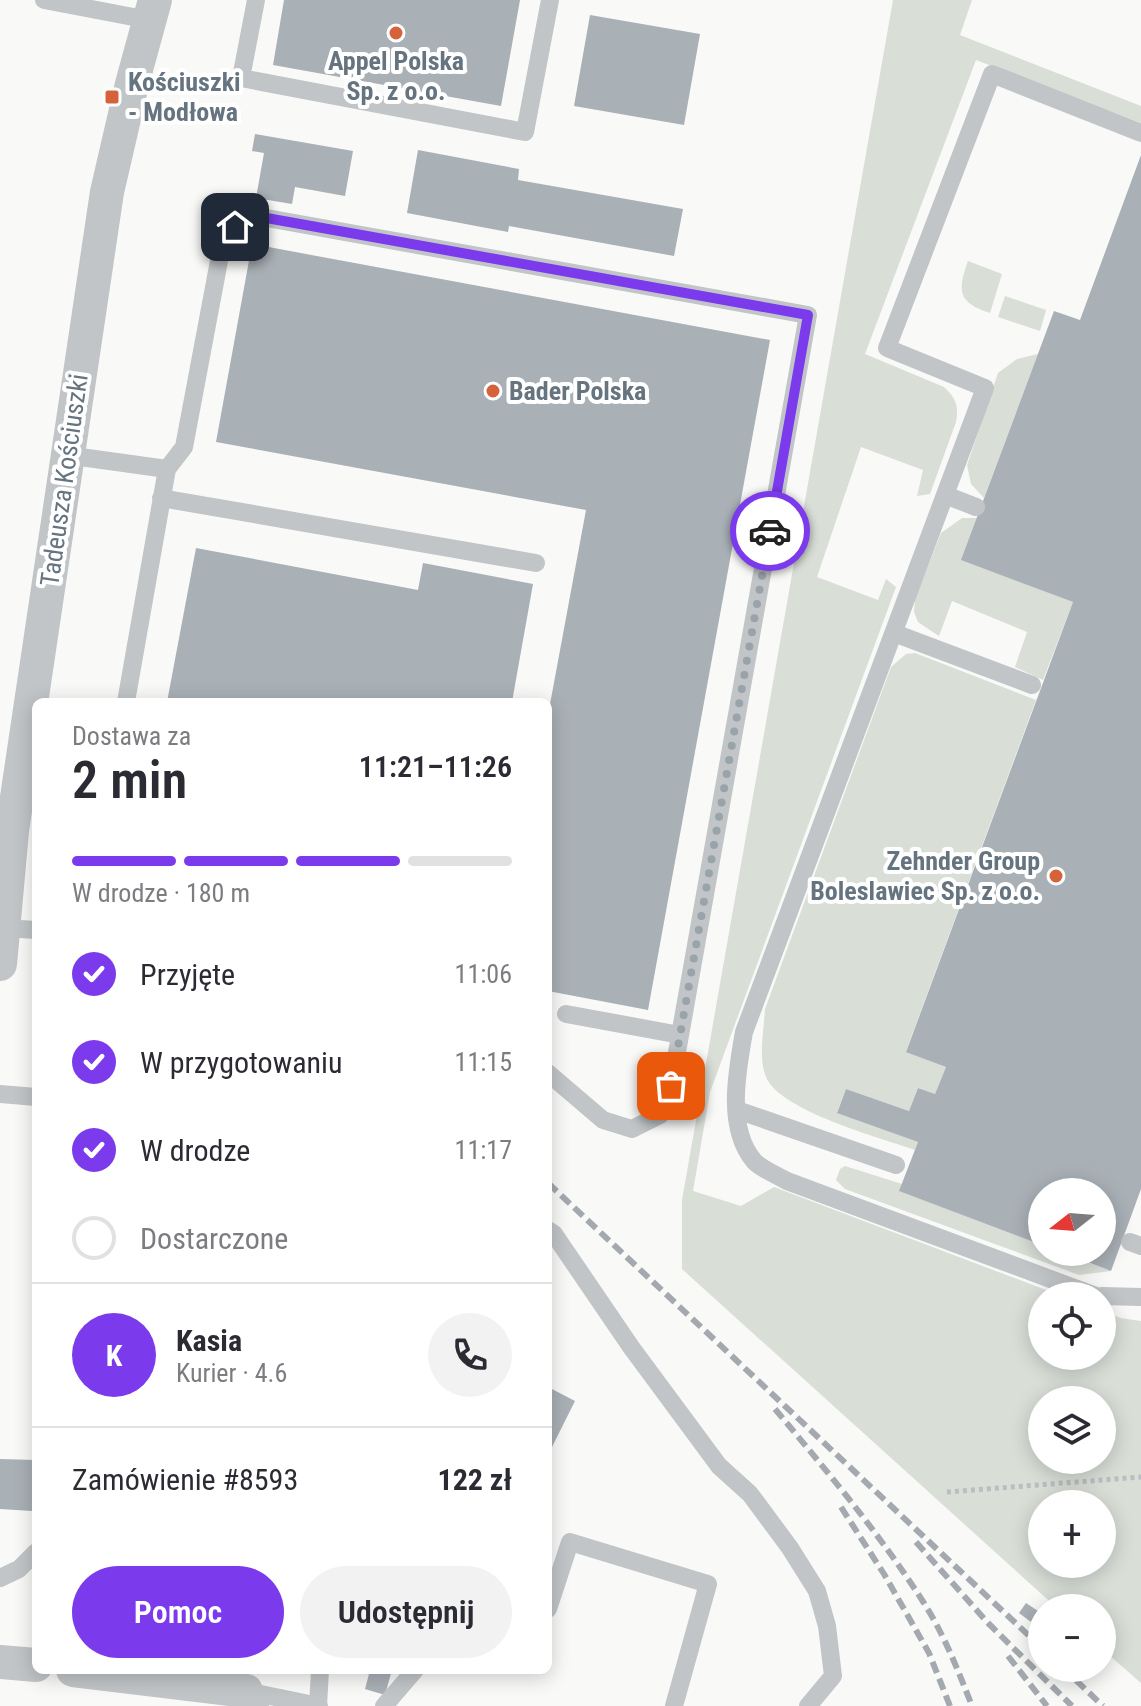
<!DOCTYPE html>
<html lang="pl">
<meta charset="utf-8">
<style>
:root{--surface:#fff;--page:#f2f2f3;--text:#2b2b33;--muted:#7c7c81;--line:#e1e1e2;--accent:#7c3aed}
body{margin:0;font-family:"Roboto Condensed",sans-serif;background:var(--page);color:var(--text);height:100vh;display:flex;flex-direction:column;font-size:30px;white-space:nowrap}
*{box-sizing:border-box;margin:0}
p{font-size:26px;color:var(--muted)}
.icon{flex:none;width:44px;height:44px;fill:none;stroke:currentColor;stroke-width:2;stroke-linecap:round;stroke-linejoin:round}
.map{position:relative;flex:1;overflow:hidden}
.panel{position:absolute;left:32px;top:698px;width:520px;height:976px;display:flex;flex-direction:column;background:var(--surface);border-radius:12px;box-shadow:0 4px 20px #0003}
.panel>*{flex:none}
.needle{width:52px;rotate:253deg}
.fabs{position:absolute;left:1028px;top:1178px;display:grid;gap:16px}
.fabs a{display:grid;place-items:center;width:88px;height:88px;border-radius:50%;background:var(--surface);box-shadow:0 4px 20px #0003;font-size:40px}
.pin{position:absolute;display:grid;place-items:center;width:68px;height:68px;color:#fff;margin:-34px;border-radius:16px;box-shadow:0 4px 12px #0006}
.courier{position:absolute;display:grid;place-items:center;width:80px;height:80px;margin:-40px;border:6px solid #7c3aed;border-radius:50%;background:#fff;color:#222;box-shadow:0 2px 10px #0007}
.summary em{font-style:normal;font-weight:600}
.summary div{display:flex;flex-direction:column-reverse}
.summary{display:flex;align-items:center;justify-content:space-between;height:136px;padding:0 40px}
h1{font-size:52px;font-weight:600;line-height:60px}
.bar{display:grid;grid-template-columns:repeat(4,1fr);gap:12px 8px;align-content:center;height:96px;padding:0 40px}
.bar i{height:10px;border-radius:6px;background:var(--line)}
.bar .active{background:var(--accent)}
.bar p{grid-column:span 4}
.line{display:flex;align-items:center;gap:20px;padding:0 40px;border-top:2px solid var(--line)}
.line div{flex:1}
.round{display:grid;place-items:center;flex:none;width:84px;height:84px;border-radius:42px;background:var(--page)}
ol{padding:0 40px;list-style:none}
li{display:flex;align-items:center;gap:24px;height:88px}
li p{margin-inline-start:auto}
li .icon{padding:8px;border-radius:50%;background:var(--accent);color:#fff;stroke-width:4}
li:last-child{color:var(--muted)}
li i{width:44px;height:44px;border:4px solid var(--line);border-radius:50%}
.action{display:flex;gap:16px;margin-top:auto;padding:16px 40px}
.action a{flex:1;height:92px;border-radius:48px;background:var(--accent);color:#fff;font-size:32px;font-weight:600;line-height:92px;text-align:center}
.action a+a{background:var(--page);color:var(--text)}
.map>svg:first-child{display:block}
.green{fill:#d9ded7;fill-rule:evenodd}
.building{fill:#a9b0b6}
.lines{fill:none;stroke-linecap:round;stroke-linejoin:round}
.path{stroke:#bbbec0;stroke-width:5;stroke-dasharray:4 4;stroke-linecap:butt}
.service{stroke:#c1c5c8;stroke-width:18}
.minor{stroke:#c1c5c8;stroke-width:34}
.rail{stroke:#a3a9ae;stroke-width:6;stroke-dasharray:12 6;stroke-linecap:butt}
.done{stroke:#99a3aa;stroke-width:8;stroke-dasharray:0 14.4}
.route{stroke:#7c3aed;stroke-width:10}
.poi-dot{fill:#d5623b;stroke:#fff;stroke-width:3}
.labels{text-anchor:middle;stroke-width:8;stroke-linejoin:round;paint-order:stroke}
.poi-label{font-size:26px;font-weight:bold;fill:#667480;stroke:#fff;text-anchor:start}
.street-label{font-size:26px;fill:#667480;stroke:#fff}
</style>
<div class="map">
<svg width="1141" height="1706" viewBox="0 0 1141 1706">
<rect width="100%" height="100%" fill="#f9f9f7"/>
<!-- green -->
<path class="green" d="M 893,0 L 972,0 L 960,35 L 1141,106 L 1141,123 L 976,60 L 865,354 L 944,387 C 956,398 959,406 956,422 L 930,494 L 917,496 L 923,470 L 861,447 L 817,577 L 878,600 L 886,579 L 896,587 L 710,1092 L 693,1191 L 741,1206 L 774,1187 L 1062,1296 L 1042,1296 L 1042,1356 L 1102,1356 L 1102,1311 L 1121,1318 L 1141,1321 L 1141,1683 L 1102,1649 L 1102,1608 L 1057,1608 L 682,1269 L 682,1200 ZM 1042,1400 L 1102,1400 L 1102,1460 L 1042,1460 ZM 1042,1504 L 1102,1504 L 1102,1564 L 1042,1564 Z
M 968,261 L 1002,274 L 990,313 C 958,302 957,292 968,261 Z
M 1005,296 L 1046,310 L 1040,331 L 998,317 Z
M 1038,354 L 984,498 L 971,484 L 967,465 L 998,373 L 1017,359 Z
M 962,518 L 977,518 L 962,560 L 1073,602 L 1043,680 L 1015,667 L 1027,632 L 952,601 L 939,636 L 918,622 L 914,612 L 915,599 L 941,533 Z
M 915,653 L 1036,700 L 906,1051 L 946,1067 L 935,1094 L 918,1088 L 909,1111 L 846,1089 L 837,1112 L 918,1142 L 915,1150 C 881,1138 780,1111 766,1077 C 758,1058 764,1030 765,1009 L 891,667 L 906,654 Z
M 845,1166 L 902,1184 L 900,1191 L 1042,1245 L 1042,1252 L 1061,1252 L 1111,1271 L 1079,1275 L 845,1189 L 836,1180 L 840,1169 Z"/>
<!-- building -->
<path class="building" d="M 284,0 L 520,0 L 501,106 L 273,65 Z
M 590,15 L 700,34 L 684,125 L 574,106 Z
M 255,134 L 353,151 L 345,196 L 295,187 L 292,204 L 256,198 L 264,153 L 252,151 Z
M 418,150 L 519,169 L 518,180 L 683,209 L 674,256 L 509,226 L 508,232 L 407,213 Z
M 1141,155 L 1141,1189 L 1111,1271 L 1062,1252 L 1102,1252 L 1102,1192 L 1042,1192 L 1042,1245 L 899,1191 L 918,1142 L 837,1113 L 846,1089 L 909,1111 L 918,1088 L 935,1094 L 946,1067 L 906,1052 L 1073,602 L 961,560 L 1054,311 L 1080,320 Z
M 252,244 L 770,340 L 648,1010 L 548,991 L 548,715 L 586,510 L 216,442 Z
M 196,548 L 418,590 L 423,563 L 533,584 L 512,702 L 167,702 Z
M 548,1387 L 575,1401 L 548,1455 Z
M 0,1459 L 35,1460 L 32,1511 L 0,1509 Z
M 1026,1603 L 1038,1611 L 1031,1622 L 1019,1613 Z
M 370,1670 L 392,1670 L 385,1695 L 365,1689 Z"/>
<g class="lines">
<!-- path -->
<path class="path" d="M 947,1492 L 1141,1477"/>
<!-- service -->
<path class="service" d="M 44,0 L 149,20
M 256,0 L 241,78 L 525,132 L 550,0
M 66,455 L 167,469
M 945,495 L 976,507
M 161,498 L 536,563
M 894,633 L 1032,685
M 126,702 L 167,469 L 184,447 L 222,245 L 235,227 L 261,217 L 808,315 L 671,1086 L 660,1115 L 632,1129 L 603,1120 L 548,1073
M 4,928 L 36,930
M 566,1014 L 680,1035
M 0,1094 L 36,1097
M 737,1110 L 896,1165
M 548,1230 L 554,1234 L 631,1347 L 719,1466 L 750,1494 L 790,1548 L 817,1591 L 827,1626 L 833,1676 L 808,1706
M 1130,1242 L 1141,1246
M 1096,1296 L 787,1181 C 777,1175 761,1169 754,1161 C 726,1128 737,1071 744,1032 L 985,388 L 887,348 L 992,74 L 1141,133
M 1102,1296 L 1141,1297
M 0,1578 L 19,1569 L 36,1552
M 548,1609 L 570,1542 L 708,1584 L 674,1706
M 246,1691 L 319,1706
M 318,1706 L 320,1670
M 384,1706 L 415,1670"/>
<!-- minor -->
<path class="minor" d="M 0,964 L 12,831 L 107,192 L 132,84 L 155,0
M 0,1662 L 36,1665
M 73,1670 L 246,1691 L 252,1706"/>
<!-- rail -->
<path class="rail" d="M 548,1183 L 1042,1648
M 775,1409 C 826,1470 879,1533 922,1600 C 943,1632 958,1670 972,1706
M 841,1507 L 884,1574 L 929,1653 L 950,1706
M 916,1542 L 988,1623 L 1072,1706
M 1008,1656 L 1047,1706
M 1063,1668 L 1103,1706"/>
</g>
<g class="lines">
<!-- done -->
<path class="done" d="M 671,1086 L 770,531"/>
<!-- route -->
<path class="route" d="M 235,227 L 261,217 L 808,315 L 770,531"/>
</g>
<!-- markers -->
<g class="poi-dot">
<circle cx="396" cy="33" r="8"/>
<rect x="104" y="89" width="16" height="16" rx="4"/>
<circle cx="493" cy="391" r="8"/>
<circle cx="1056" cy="876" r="8"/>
</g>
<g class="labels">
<!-- poi labels -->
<g class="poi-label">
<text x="396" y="70" text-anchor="middle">Appel Polska<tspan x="396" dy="30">Sp. z o.o.</tspan></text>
<text x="128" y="91">Kościuszki<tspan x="128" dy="30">- Modłowa</tspan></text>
<text x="509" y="400">Bader Polska</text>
<text x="1040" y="870" text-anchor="end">Zehnder Group<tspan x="1040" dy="30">Boleslawiec Sp. z o.o.</tspan></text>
</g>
<!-- street labels -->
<g class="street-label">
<text transform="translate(64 480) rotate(-82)" y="9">Tadeusza Kościuszki</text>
</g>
</g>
</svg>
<div class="fabs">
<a><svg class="needle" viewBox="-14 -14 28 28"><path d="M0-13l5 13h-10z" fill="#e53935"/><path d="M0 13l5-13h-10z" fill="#7c7c81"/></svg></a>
<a><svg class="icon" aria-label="locate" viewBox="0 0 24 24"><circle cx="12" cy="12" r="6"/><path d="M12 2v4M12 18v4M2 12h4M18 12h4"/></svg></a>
<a><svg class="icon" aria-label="layers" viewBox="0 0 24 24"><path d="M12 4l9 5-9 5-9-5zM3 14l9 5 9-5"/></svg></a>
<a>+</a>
<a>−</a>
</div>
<div class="pin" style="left:671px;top:1086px;background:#ea580c"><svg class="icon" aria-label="bag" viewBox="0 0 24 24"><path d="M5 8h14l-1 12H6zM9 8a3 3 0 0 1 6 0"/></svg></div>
<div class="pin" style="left:235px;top:227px;background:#1f2937"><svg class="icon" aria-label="home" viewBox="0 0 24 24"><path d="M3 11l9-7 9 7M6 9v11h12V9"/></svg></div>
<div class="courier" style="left:770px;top:531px"><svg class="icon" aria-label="car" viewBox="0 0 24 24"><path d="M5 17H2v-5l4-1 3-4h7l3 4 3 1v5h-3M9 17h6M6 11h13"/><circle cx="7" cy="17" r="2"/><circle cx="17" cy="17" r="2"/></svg></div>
<section class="panel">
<div class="summary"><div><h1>2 min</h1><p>Dostawa za</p></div><em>11:21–11:26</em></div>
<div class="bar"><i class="active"></i><i class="active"></i><i class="active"></i><i></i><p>W drodze · 180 m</p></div>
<ol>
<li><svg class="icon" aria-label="check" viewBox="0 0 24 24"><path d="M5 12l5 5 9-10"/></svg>Przyjęte<p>11:06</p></li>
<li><svg class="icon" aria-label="check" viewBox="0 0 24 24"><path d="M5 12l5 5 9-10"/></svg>W przygotowaniu<p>11:15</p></li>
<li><svg class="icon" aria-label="check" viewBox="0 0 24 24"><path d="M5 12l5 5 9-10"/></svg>W drodze<p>11:17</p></li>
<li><i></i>Dostarczone</li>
</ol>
<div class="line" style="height:144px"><b class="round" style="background:var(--accent);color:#fff">K</b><div><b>Kasia</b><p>Kurier · 4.6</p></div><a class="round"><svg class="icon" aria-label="phone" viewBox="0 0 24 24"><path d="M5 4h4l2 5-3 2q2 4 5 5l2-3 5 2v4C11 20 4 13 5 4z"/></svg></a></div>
<div class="line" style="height:104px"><div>Zamówienie #8593</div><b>122 zł</b></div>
<div class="action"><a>Pomoc</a><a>Udostępnij</a></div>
</section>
</div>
